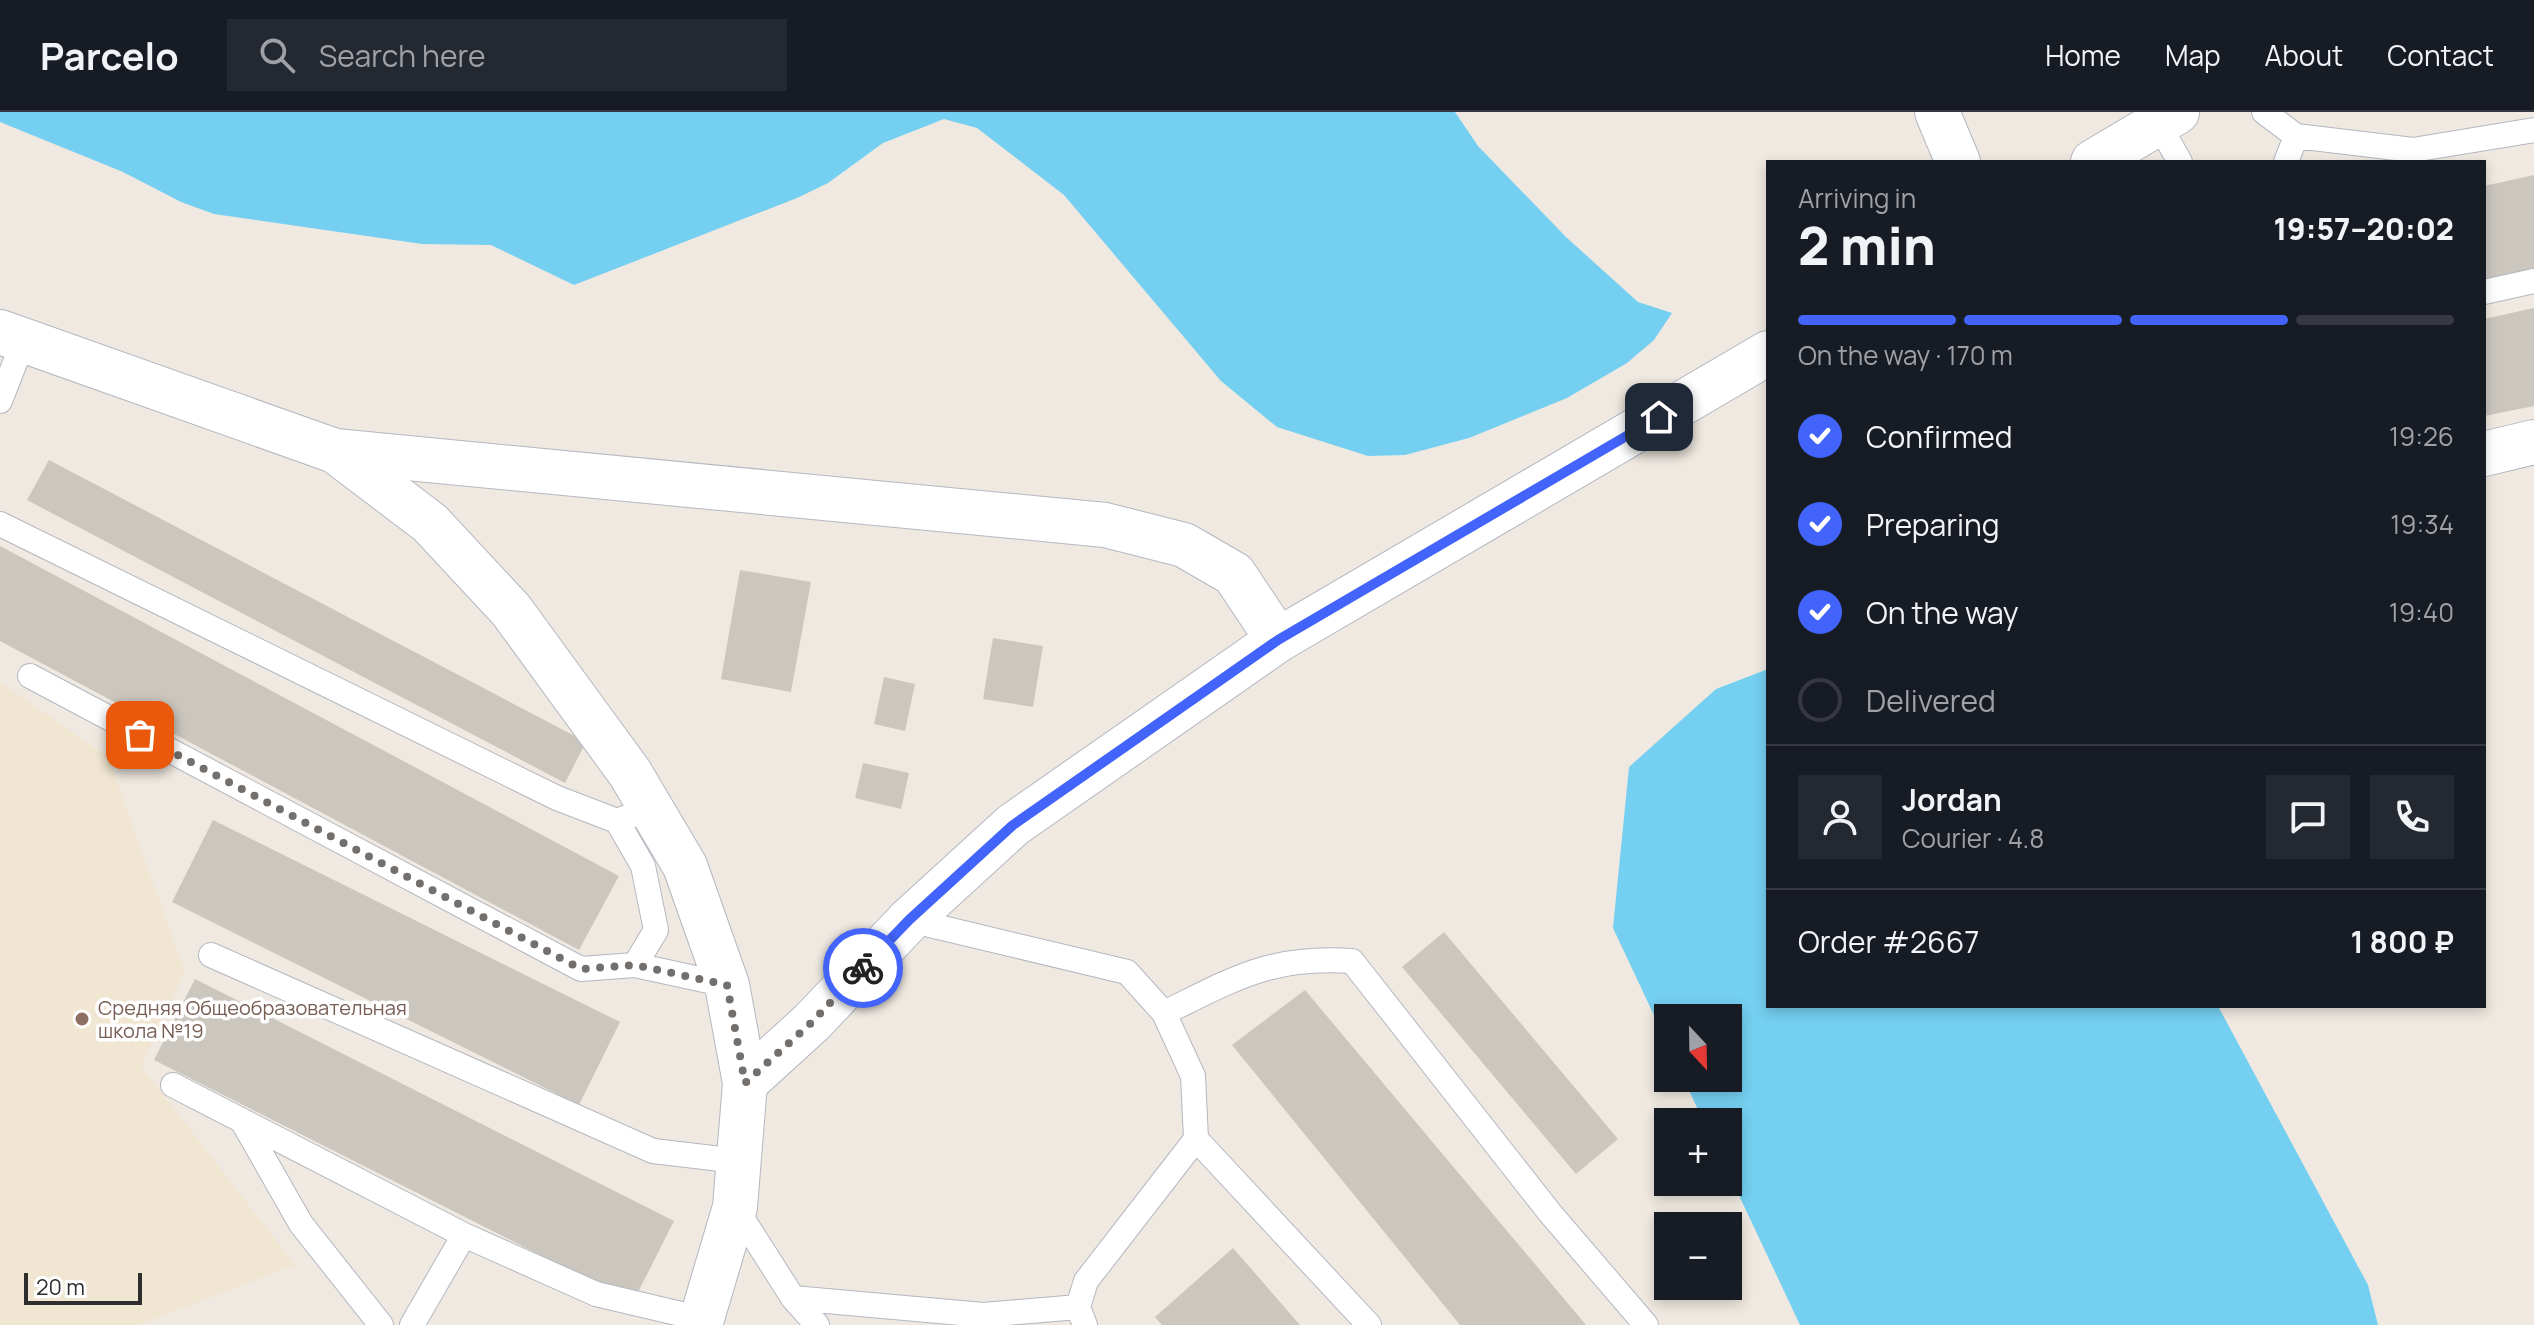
<!DOCTYPE html>
<meta charset="utf-8">
<style>
:root{--surface:#171b24;--page:#242831;--text:#f1f3f6;--muted:#9ea1a6;--line:#363941;--accent:#4264fb}
body{margin:0;font-family:Manrope,sans-serif;background:var(--page);color:var(--text);height:100vh;display:flex;flex-direction:column;font-size:30px;white-space:nowrap}
*{box-sizing:border-box;margin:0}
p{font-size:26px;color:var(--muted)}
.icon{flex:none;width:44px;height:44px;fill:none;stroke:currentColor;stroke-width:2;stroke-linecap:round;stroke-linejoin:round}
.map{position:relative;flex:1;overflow:hidden}
.sheet{position:absolute;left:1766px;top:48px;width:720px;height:848px;display:flex;flex-direction:column;background:var(--surface);border-radius:0px;box-shadow:0 4px 12px #0003}
.sheet>*{flex:none}
.needle{width:52px;rotate:158deg}
.tools{position:absolute;left:1654px;top:892px;display:grid;gap:16px}
.tools a{display:grid;place-items:center;width:88px;height:88px;border-radius:0px;background:var(--surface);box-shadow:0 4px 12px #0003;font-size:40px}
.scale{position:absolute;left:24px;bottom:20px;width:118px;box-sizing:border-box;padding-left:8px;border:4px solid #2e2e2e;border-top:0;font-size:22px;line-height:28px;white-space:nowrap;color:#2e2e2e;-webkit-text-stroke:6px #fff;paint-order:stroke}
.pin{position:absolute;display:grid;place-items:center;width:68px;height:68px;color:#fff;margin:-34px;border-radius:16px;box-shadow:0 4px 12px #0006}
.courier{position:absolute;display:grid;place-items:center;width:80px;height:80px;margin:-40px;border:6px solid #4264fb;border-radius:50%;background:#fff;color:#222;box-shadow:0 2px 10px #0007}
.summary em{font-style:normal;font-weight:800}
.summary div{display:flex;flex-direction:column-reverse}
.summary{display:flex;align-items:center;justify-content:space-between;height:136px;padding:0 32px}
h1{font-size:52px;font-weight:800;line-height:60px}
.bar{display:grid;grid-template-columns:repeat(4,1fr);gap:12px 8px;align-content:center;height:96px;padding:0 32px}
.bar i{height:10px;border-radius:6px;background:var(--line)}
.bar .active{background:var(--accent)}
.bar p{grid-column:span 4}
.line{display:flex;align-items:center;gap:20px;padding:0 32px;border-top:2px solid var(--line)}
.line div{flex:1}
.round{display:grid;place-items:center;flex:none;width:84px;height:84px;border-radius:0px;background:var(--page)}
ol{padding:0 32px;list-style:none}
li{display:flex;align-items:center;gap:24px;height:88px}
li p{margin-inline-start:auto}
li .icon{padding:8px;border-radius:50%;background:var(--accent);color:#fff;stroke-width:4}
li:last-child{color:var(--muted)}
li i{width:44px;height:44px;border:4px solid var(--line);border-radius:50%}
header{display:flex;align-items:center;gap:48px;box-sizing:border-box;height:112px;padding:0 40px;background:var(--surface);border-bottom:2px solid var(--line)}
header strong{font-size:38px}
nav{display:flex;gap:44px;margin-inline-start:auto;font-size:28px}
.search{width:560px;height:72px;background:var(--page);display:flex;align-items:center;gap:20px;box-sizing:border-box;padding:0 28px;border-radius:0px;color:var(--muted);font-size:30px}
.map>svg:first-child{display:block}
.education{fill:#f0e6d1}
.water{fill:#75cff0}
.building{fill:#cbc7bf}
.lines{fill:none;stroke-linecap:round;stroke-linejoin:round}
.lane-casing{stroke:#b4b7c1;stroke-width:26}
.street-casing{stroke:#b4b7c1;stroke-width:46}
.secondary-casing{stroke:#b4b7c1;stroke-width:46}
.lane{stroke:#fff;stroke-width:24}
.street{stroke:#fff;stroke-width:44}
.secondary{stroke:#fff;stroke-width:44}
.done{stroke:#726f6d;stroke-width:8;stroke-dasharray:0 14.4}
.route{stroke:#4264fb;stroke-width:10}
.education-dot{fill:#8d6e63;stroke:#fff;stroke-width:3}
.labels{text-anchor:middle;stroke-width:7;stroke-linejoin:round;paint-order:stroke}
.education-label{font-size:20px;fill:#785e54;stroke:#fff;text-anchor:start}
</style>
<header>
<strong>Parcelo</strong>
<div class="search"><svg class="icon" aria-label="search" viewBox="0 0 24 24"><circle cx="10" cy="10" r="6"/><path d="M15 15l6 6"/></svg>Search here</div>
<nav><a>Home</a><a>Map</a><a>About</a><a>Contact</a></nav>
</header>
<div class="map">
<svg width="2534" height="1213" viewBox="0 0 2534 1213">
<rect width="100%" height="100%" fill="#efe9e1"/>
<!-- education -->
<path class="education" d="M 0,570 L 108,645 L 185,860 L 141,954 L 295,1153 L 138,1213 L 0,1213 Z"/>
<!-- water -->
<path class="water" d="M 0,0 L 1455,0 L 1478,34 L 1566,125 L 1638,190 L 1672,201 L 1654,228 L 1627,251 L 1567,286 L 1469,326 L 1405,343 L 1368,344 L 1277,315 L 1221,269 L 1064,83 L 977,16 L 944,7 L 883,31 L 828,71 L 797,86 L 574,173 L 491,133 L 422,132 L 214,102 L 181,90 L 123,60 L 0,10 Z
M 1768,557 L 1768,894 L 2218,894 L 2368,1173 L 2378,1213 L 1800,1213 L 1728,1060 L 1728,1010 L 1704,1010 L 1683,966 L 1728,966 L 1728,906 L 1668,906 L 1668,933 L 1613,816 L 1629,655 L 1716,577 Z"/>
<!-- building -->
<path class="building" d="M 2534,63 L 2534,163 L 2484,174 L 2484,74 Z
M 2534,196 L 2534,294 L 2484,304 L 2484,207 Z
M 49,348 L 586,630 L 565,671 L 27,388 Z
M 0,434 L 619,764 L 579,838 L 0,529 Z
M 740,458 L 811,470 L 791,580 L 721,567 Z
M 993,526 L 1043,534 L 1033,595 L 983,587 Z
M 884,565 L 915,572 L 905,619 L 874,612 Z
M 863,651 L 909,661 L 901,697 L 855,686 Z
M 213,708 L 620,910 L 579,993 L 172,790 Z
M 1444,820 L 1618,1027 L 1576,1062 L 1402,855 Z
M 195,867 L 674,1109 L 633,1190 L 154,948 Z
M 1305,878 L 1586,1213 L 1460,1213 L 1232,933 Z
M 1233,1136 L 1300,1213 L 1162,1213 L 1155,1205 Z"/>
<g class="lines">
<defs>
<path id="lane" d="M 2264,0 L 2296,24 L 2413,38 L 2534,18
M 2158,11 L 2180,50
M 2286,50 L 2296,24
M 2484,180 L 2534,169
M 0,289 L 23,230
M 0,412 L 557,686 L 617,709 L 651,696
M 30,564 L 581,857 L 635,853
M 617,709 L 643,754 L 656,818 L 635,853 L 727,873
M 909,808 L 1127,860 L 1164,901 L 1193,964 L 1196,1027 L 1086,1169 L 1078,1195 L 1085,1213
M 211,843 L 653,1039 L 738,1049
M 1164,901 C 1236,866 1269,844 1352,849 L 1550,1101 L 1646,1213
M 173,973 L 464,1123 L 596,1182 L 702,1207
M 244,1012 L 301,1112 L 381,1213
M 1196,1027 L 1369,1213
M 735,1095 L 793,1186 L 817,1213
M 793,1186 L 983,1203 L 1078,1195
M 412,1213 L 464,1123"/>
<path id="street" d="M 1937,0 L 1958,50
M 2093,50 L 2177,0
M 335,339 L 1105,413 L 1184,433 L 1234,462 L 1278,528
M 2484,342 L 2534,330
M 745,971 L 811,911 L 909,808 L 1013,713 L 1278,528 L 1768,241"/>
<path id="secondary" d="M 0,220 L 335,339 L 430,411 L 511,498 L 630,661 L 685,754 L 727,873 L 745,971 L 735,1095 L 700,1213"/>
</defs>
<!-- lane casing -->
<use href="#lane" class="lane-casing"/>
<!-- street casing -->
<use href="#street" class="street-casing"/>
<!-- secondary casing -->
<use href="#secondary" class="secondary-casing"/>
<!-- lane -->
<use href="#lane" class="lane"/>
<!-- street -->
<use href="#street" class="street"/>
<!-- secondary -->
<use href="#secondary" class="secondary"/>
</g>
<g class="lines">
<!-- done -->
<path class="done" d="M 140,623 L 581,857 L 635,853 L 727,873 L 745,971 L 811,911 L 863,856"/>
<!-- route -->
<path class="route" d="M 863,856 L 909,808 L 1013,713 L 1278,528 L 1659,305"/>
</g>
<!-- markers -->
<circle class="education-dot" cx="82" cy="907" r="8"/>
<g class="labels">
<!-- education labels -->
<g class="education-label">
<text x="98" y="903">Средняя Общеобразовательная<tspan x="98" dy="23">школа №19</tspan></text>
</g>
</g>
</svg>
<div class="tools">
<a><svg class="needle" viewBox="-14 -14 28 28"><path d="M0-13l5 13h-10z" fill="#e53935"/><path d="M0 13l5-13h-10z" fill="#9ea1a6"/></svg></a>
<a>+</a>
<a>−</a>
</div>
<div class="scale">20 m</div>
<div class="pin" style="left:140px;top:623px;background:#ea580c"><svg class="icon" aria-label="bag" viewBox="0 0 24 24"><path d="M5 8h14l-1 12H6zM9 8a3 3 0 0 1 6 0"/></svg></div>
<div class="pin" style="left:1659px;top:305px;background:#1f2937"><svg class="icon" aria-label="home" viewBox="0 0 24 24"><path d="M3 11l9-7 9 7M6 9v11h12V9"/></svg></div>
<div class="courier" style="left:863px;top:856px"><svg class="icon" aria-label="bike" viewBox="0 0 24 24"><circle cx="6" cy="16" r="4"/><circle cx="18" cy="16" r="4"/><path d="M6 16l4-8h5l3 8M10 8l3 8H6M13 5h3"/></svg></div>
<section class="sheet">
<div class="summary"><div><h1>2 min</h1><p>Arriving in</p></div><em>19:57–20:02</em></div>
<div class="bar"><i class="active"></i><i class="active"></i><i class="active"></i><i></i><p>On the way · 170 m</p></div>
<ol>
<li><svg class="icon" aria-label="check" viewBox="0 0 24 24"><path d="M5 12l5 5 9-10"/></svg>Confirmed<p>19:26</p></li>
<li><svg class="icon" aria-label="check" viewBox="0 0 24 24"><path d="M5 12l5 5 9-10"/></svg>Preparing<p>19:34</p></li>
<li><svg class="icon" aria-label="check" viewBox="0 0 24 24"><path d="M5 12l5 5 9-10"/></svg>On the way<p>19:40</p></li>
<li><i></i>Delivered</li>
</ol>
<div class="line" style="height:144px"><a class="round"><svg class="icon" aria-label="person" viewBox="0 0 24 24"><circle cx="12" cy="8" r="4"/><path d="M4 21q1-7 8-7t8 7"/></svg></a><div><b>Jordan</b><p>Courier · 4.8</p></div><a class="round"><svg class="icon" aria-label="chat" viewBox="0 0 24 24"><path d="M4 5h16v11H9l-5 4z"/></svg></a><a class="round"><svg class="icon" aria-label="phone" viewBox="0 0 24 24"><path d="M5 4h4l2 5-3 2q2 4 5 5l2-3 5 2v4C11 20 4 13 5 4z"/></svg></a></div>
<div class="line" style="height:104px"><div>Order #2667</div><b>1 800 ₽</b></div>
</section>
</div>
